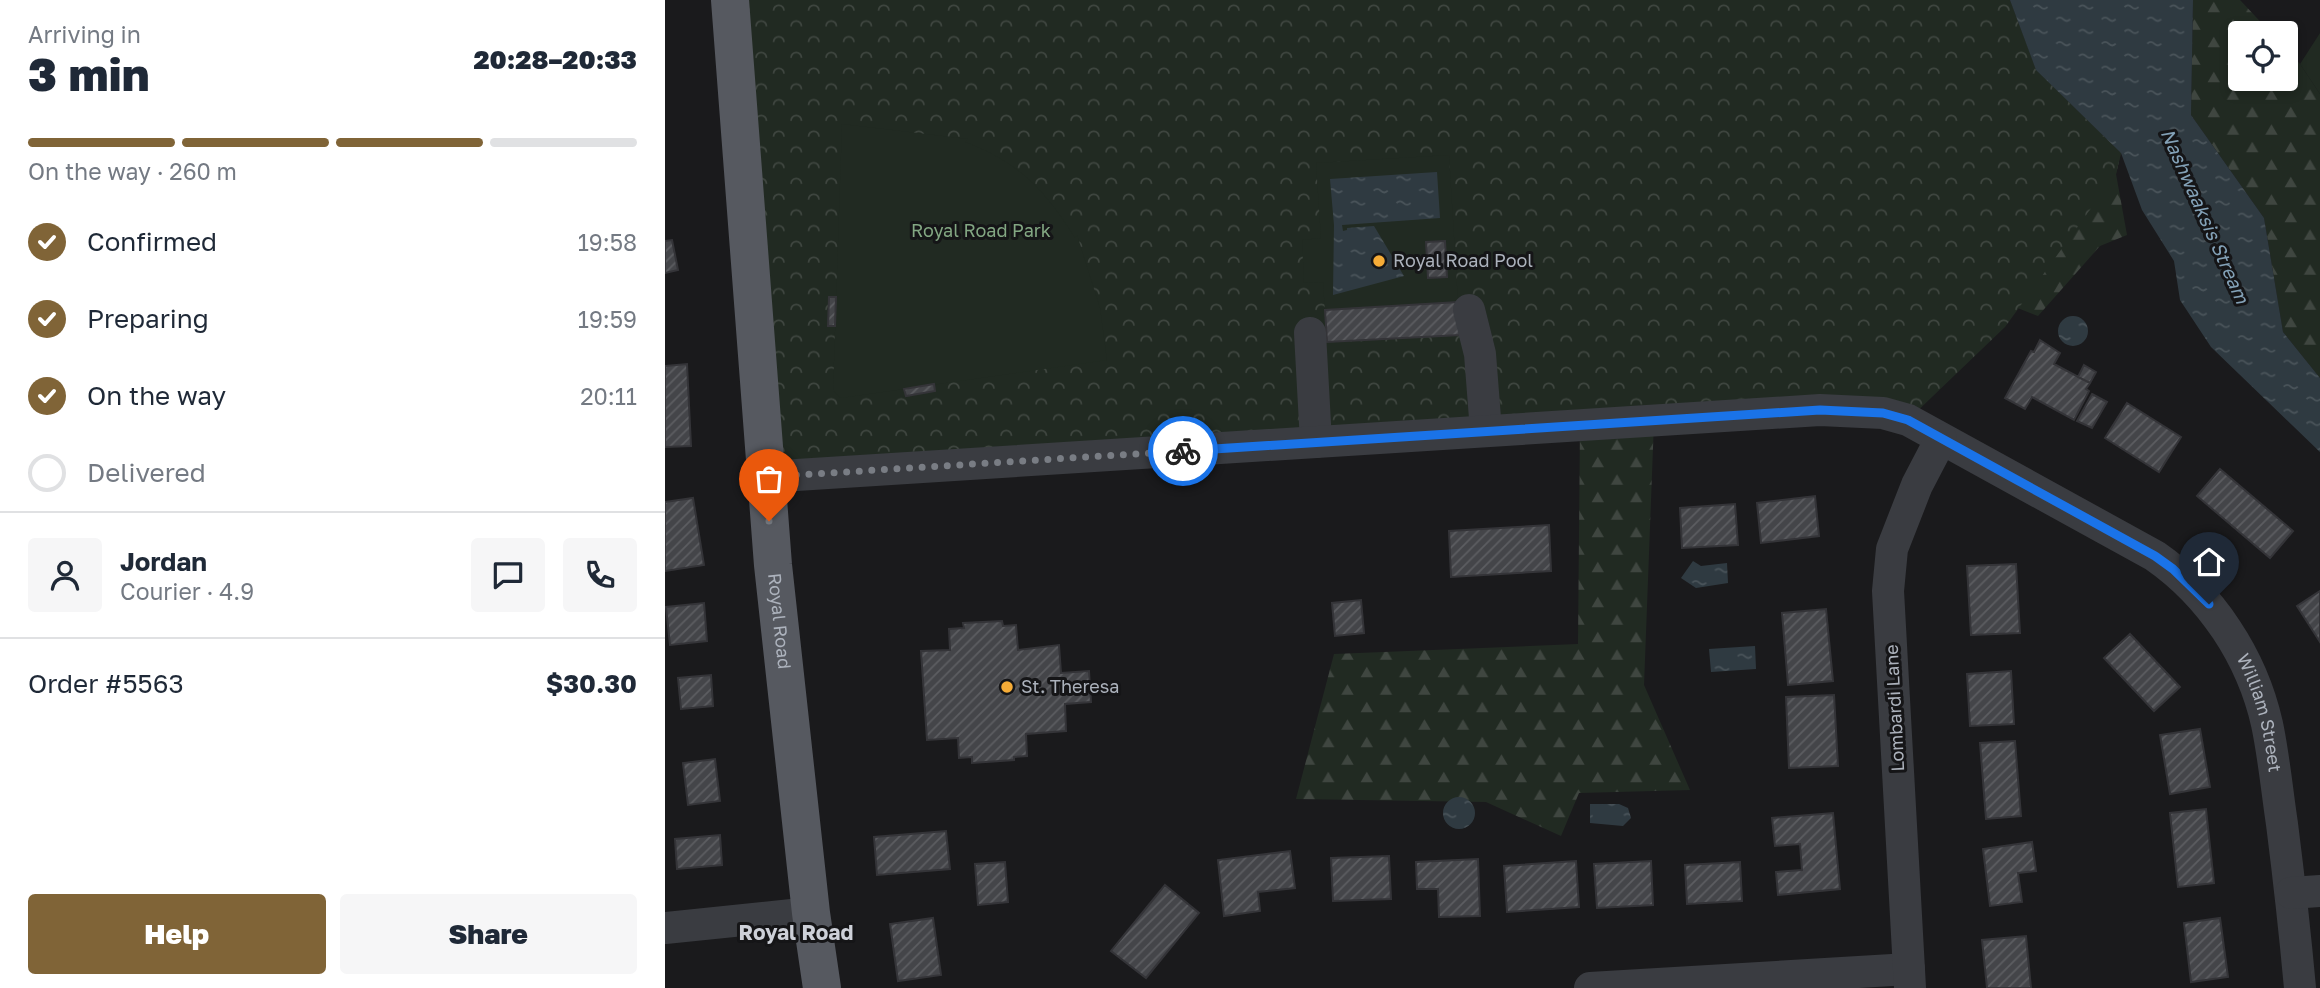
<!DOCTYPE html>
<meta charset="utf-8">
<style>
:root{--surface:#fff;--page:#f6f6f7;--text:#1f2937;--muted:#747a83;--line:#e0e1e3;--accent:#806437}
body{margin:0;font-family:"Golos Text",sans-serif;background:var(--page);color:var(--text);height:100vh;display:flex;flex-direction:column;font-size:26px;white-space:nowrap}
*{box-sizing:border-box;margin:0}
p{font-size:23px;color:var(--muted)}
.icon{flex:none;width:38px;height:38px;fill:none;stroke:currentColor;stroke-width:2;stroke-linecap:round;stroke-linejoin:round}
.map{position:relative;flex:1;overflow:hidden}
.drawer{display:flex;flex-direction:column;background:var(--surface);width:665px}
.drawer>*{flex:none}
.buttons{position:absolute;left:1563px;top:21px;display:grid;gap:14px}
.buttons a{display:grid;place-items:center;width:70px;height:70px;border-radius:7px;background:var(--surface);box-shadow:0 4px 10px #0003;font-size:35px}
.pin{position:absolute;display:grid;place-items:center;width:60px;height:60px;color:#fff;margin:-72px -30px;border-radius:50% 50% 50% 0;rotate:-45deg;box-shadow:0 0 7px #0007}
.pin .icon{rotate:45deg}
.courier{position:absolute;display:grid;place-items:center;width:70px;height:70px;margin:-35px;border:5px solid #1a73e8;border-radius:50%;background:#fff;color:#222;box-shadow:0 2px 9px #0007}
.head em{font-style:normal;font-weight:800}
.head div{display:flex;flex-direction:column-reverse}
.head{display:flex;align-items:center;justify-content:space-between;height:119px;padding:0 28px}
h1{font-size:46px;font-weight:800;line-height:52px}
.bar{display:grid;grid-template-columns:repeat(4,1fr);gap:10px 7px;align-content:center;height:84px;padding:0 28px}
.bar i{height:9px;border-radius:5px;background:var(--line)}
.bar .selected{background:var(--accent)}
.bar p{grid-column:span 4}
.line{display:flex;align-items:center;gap:18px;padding:0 28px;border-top:2px solid var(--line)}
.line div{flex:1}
.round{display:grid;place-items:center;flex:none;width:74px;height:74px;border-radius:7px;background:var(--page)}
ol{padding:0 28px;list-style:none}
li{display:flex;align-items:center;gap:21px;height:77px}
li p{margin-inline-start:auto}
li .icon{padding:7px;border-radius:50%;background:var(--accent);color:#fff;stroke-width:4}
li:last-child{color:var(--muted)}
li i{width:38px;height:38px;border:4px solid var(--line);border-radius:50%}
.button{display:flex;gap:14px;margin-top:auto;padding:14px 28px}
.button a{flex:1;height:80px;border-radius:7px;background:var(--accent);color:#fff;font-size:28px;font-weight:800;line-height:80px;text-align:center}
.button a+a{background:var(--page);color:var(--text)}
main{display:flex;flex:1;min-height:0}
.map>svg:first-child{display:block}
.forest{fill:url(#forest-firs)}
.park{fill:url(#park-crowns)}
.garden{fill:#212a22}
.water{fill:url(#water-ripples)}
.building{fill:url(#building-hatch);stroke:#343438;stroke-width:2}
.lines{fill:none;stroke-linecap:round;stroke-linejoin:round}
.minor{stroke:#3a3c41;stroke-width:32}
.major{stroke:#565960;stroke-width:38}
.done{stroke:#797d84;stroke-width:7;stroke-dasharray:0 12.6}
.route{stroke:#1a73e8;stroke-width:9}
.poi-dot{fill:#f6ac37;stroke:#151517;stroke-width:2.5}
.labels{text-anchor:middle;stroke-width:6;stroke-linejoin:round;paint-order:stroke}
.park-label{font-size:18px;fill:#83a783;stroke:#151517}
.poi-label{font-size:18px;fill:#acb2bc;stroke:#151517;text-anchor:start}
.street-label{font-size:18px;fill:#acb2bc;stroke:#151517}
.water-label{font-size:19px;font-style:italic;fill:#83a1b7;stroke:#151517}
.quarter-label{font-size:21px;font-weight:bold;fill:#cdd0d8;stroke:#151517}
</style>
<main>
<section class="drawer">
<div class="head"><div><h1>3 min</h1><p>Arriving in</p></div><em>20:28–20:33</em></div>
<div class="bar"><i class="selected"></i><i class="selected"></i><i class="selected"></i><i></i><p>On the way · 260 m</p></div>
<ol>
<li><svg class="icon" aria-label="check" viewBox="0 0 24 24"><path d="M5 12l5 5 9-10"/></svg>Confirmed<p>19:58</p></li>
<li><svg class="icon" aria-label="check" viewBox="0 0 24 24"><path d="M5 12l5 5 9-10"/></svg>Preparing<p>19:59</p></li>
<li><svg class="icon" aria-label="check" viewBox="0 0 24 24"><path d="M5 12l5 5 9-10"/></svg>On the way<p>20:11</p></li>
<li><i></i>Delivered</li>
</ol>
<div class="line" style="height:126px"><a class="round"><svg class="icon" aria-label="person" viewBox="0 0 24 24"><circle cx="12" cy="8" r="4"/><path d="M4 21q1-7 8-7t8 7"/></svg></a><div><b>Jordan</b><p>Courier · 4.9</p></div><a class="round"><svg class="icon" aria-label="chat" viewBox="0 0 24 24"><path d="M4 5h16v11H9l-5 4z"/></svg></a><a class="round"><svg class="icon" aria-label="phone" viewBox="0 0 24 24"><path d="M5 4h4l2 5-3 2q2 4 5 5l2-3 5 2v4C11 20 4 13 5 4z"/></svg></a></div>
<div class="line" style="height:91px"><div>Order #5563</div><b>$30.30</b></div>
<div class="button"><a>Help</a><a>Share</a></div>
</section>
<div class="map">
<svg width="1655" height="988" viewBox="0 0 1655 988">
<defs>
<pattern id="forest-firs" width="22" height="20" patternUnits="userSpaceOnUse" patternTransform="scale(1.75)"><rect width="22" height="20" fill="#212a22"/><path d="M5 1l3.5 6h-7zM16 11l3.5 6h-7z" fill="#3f4640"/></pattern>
<pattern id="park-crowns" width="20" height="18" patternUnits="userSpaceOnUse" patternTransform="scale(1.75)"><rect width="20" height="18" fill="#212a22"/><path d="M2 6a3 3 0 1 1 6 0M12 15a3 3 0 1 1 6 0" fill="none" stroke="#3f4640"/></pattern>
<pattern id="water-ripples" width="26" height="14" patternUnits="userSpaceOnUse" patternTransform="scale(1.75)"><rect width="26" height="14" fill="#2f3a41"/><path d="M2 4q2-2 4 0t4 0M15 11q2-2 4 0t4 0" fill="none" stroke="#4a545a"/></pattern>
<pattern id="building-hatch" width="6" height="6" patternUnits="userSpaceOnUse" patternTransform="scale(1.75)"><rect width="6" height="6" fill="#444549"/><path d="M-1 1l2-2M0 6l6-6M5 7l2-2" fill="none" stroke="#5c5d61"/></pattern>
</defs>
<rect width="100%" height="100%" fill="#1a1a1c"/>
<!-- forest -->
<path class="forest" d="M 1345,0 L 1371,70 L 1456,153 L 1451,174 L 1462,235 L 1435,246 L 1373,316 L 1322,296 Z
M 1528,0 L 1575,0 L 1606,33 L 1575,33 L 1575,79 L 1620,79 L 1621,49 L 1635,64 L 1655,94 L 1655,378 L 1618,332 L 1599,218 L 1526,115 Z
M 989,421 L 979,685 L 1025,790 L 914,793 L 896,836 L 821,802 L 631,799 L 669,654 L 913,644 L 915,426 Z"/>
<!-- park -->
<path class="park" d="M 65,0 L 1345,0 L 1371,70 L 1456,153 L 1451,174 L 1340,327 L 1243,420 L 100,477 Z"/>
<!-- garden -->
<path class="garden" d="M 1655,33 L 1655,94 L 1635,64 Z
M 177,124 L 303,139 L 300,142 C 354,162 380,190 410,238 L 412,235 L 435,308 L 442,360 L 176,398 L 168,391 Z
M 784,155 L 795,335 L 662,342 L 658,282 L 639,283 L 637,240 L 656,238 L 651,163 Z"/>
<!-- water -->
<path class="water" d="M 1345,0 L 1528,0 L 1526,115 L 1599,218 L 1618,332 L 1655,378 L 1655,452 L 1546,347 L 1515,300 L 1509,261 L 1477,210 L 1456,153 L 1371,70 Z
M 772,172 L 775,218 L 677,225 L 678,231 L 682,230 L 682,228 L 709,226 L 739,276 L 668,295 L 669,225 L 665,179 Z
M1393 331a15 15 0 1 1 30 0a15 15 0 1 1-30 0Z
M 1028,561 L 1036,566 L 1062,563 L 1063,583 L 1031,588 L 1016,578 Z
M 1090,646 L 1091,669 L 1046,672 L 1044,649 Z
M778 813a16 16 0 1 1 32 0a16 16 0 1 1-32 0Z
M 925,804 L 954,804 L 963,808 L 966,818 L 958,826 L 925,823 Z"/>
<!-- building -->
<path class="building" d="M 7,240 L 13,270 L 0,273 L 0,241 Z
M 780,241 L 782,277 L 763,278 L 761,242 Z
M 164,297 L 171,297 L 170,326 L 163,326 Z
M 793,302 L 795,335 L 662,342 L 660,310 Z
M 1375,340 L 1395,353 L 1389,364 L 1425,383 L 1421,389 L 1424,391 L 1409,420 L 1367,397 L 1360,409 L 1340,398 L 1366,351 L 1369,352 Z
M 22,364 L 26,446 L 0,447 L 0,366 Z
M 1419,365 L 1431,372 L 1425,383 L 1413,377 Z
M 269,384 L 270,391 L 241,396 L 239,389 Z
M 1427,394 L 1442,402 L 1427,428 L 1412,421 Z
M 1462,403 L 1516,437 L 1494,472 L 1440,438 Z
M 1555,469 L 1628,531 L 1605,558 L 1532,496 Z
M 1150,496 L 1154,536 L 1096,543 L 1092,503 Z
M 28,498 L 39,565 L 0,571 L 0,502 Z
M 1070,504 L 1073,545 L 1017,548 L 1015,508 Z
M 884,525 L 886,571 L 786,577 L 784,531 Z
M 1351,564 L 1355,633 L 1306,635 L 1302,566 Z
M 1655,591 L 1655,642 L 1632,606 Z
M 696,600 L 699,633 L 670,636 L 667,603 Z
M 39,603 L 42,641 L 5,645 L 1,607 Z
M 1161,609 L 1168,681 L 1123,685 L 1117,613 Z
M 337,621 L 338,626 L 351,625 L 353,650 L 394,645 L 396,673 L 424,671 L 426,702 L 400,704 L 401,731 L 361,734 L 362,756 L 349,757 L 349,760 L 307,763 L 307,757 L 294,758 L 293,738 L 262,740 L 256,651 L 285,650 L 284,629 L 299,628 L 298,623 Z
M 1465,634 L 1515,687 L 1489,711 L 1439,658 Z
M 1346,671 L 1349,724 L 1305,726 L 1302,674 Z
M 46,675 L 48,706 L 16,709 L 13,678 Z
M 1169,695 L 1173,766 L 1124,768 L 1121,697 Z
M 1535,729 L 1545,787 L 1505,794 L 1495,735 Z
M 1350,741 L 1356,816 L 1321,819 L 1315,743 Z
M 50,759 L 55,801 L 23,805 L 18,763 Z
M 1541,809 L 1549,883 L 1513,887 L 1505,813 Z
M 1168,813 L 1175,889 L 1113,895 L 1111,872 L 1137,870 L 1135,844 L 1110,846 L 1107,818 Z
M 281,831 L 285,869 L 212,875 L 209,837 Z
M 55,835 L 57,865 L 12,869 L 10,839 Z
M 1367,842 L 1371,871 L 1353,873 L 1357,902 L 1325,906 L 1318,849 Z
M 625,851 L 630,888 L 593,892 L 595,911 L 559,916 L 553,860 Z
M 724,856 L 726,899 L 668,901 L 666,858 Z
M 813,859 L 815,916 L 774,917 L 773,889 L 752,889 L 751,862 Z
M 911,861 L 914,907 L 842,912 L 839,866 Z
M 986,861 L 988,905 L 932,908 L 929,864 Z
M 340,862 L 343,902 L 313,905 L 310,864 Z
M 1075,862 L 1077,901 L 1022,904 L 1020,865 Z
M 500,885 L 534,913 L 481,978 L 446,951 Z
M 268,918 L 276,975 L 233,981 L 225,924 Z
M 1555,918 L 1563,977 L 1526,982 L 1519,923 Z
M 1361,936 L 1366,988 L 1322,988 L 1317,940 Z"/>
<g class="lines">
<!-- minor -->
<g class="minor">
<path d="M 804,310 L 815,354 L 821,431"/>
<path d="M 645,333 L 651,442"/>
<path id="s1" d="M 100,477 L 1155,410 L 1218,413 L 1243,420 L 1490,556 C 1546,595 1587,657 1602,724 C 1609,757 1612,791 1617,824 C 1624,879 1630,933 1635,988"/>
<path d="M 1626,893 L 1655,891"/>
<path d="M 0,928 L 146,913"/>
<path d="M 925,988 L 1244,969"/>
<path d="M 1245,988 L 1223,591 L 1227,549 L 1252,485 L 1276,439"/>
</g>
<!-- major -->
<path class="major" id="s2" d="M 65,0 L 108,565 L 146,913 L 157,988"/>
</g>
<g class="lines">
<!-- done -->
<path class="done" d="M 104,521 L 100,477 L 518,451"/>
<!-- route -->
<path class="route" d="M 518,451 L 1155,410 L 1218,413 L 1243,420 L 1490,556 L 1508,569 L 1544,604"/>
</g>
<!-- markers -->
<g class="poi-dot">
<circle cx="714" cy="261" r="7"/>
<circle cx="342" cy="687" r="7"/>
</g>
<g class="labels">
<!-- park labels -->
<g class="park-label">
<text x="316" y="237">Royal Road Park</text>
</g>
<!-- poi labels -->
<g class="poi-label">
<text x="728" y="267">Royal Road Pool</text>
<text x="356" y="693">St. Theresa</text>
</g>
<!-- street labels -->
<g class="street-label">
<text dy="6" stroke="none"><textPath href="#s2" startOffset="623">Royal Road</textPath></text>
<text transform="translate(1230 708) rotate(-93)" y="6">Lombardi Lane</text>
<text dy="6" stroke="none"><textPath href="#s1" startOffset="1622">William Street</textPath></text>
</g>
<!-- water labels -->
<g class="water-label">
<text transform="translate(1540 216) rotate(66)" y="7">Nashwaaksis Stream</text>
</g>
<!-- quarter labels -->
<g class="quarter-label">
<text x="131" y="940">Royal Road</text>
</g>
</g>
</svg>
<div class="buttons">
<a><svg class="icon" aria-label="locate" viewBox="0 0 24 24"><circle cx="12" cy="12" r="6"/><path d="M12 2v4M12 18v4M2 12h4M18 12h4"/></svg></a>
</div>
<div class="pin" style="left:104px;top:521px;background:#ea580c"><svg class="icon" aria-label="bag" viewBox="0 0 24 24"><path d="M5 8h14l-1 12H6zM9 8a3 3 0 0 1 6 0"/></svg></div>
<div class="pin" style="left:1544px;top:604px;background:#1f2937"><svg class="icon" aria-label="home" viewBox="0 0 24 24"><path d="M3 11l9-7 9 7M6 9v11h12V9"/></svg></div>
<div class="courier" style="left:518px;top:451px"><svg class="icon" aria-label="bike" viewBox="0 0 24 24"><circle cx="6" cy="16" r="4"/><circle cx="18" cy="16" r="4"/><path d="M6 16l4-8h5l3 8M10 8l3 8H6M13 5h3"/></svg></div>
</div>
</main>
